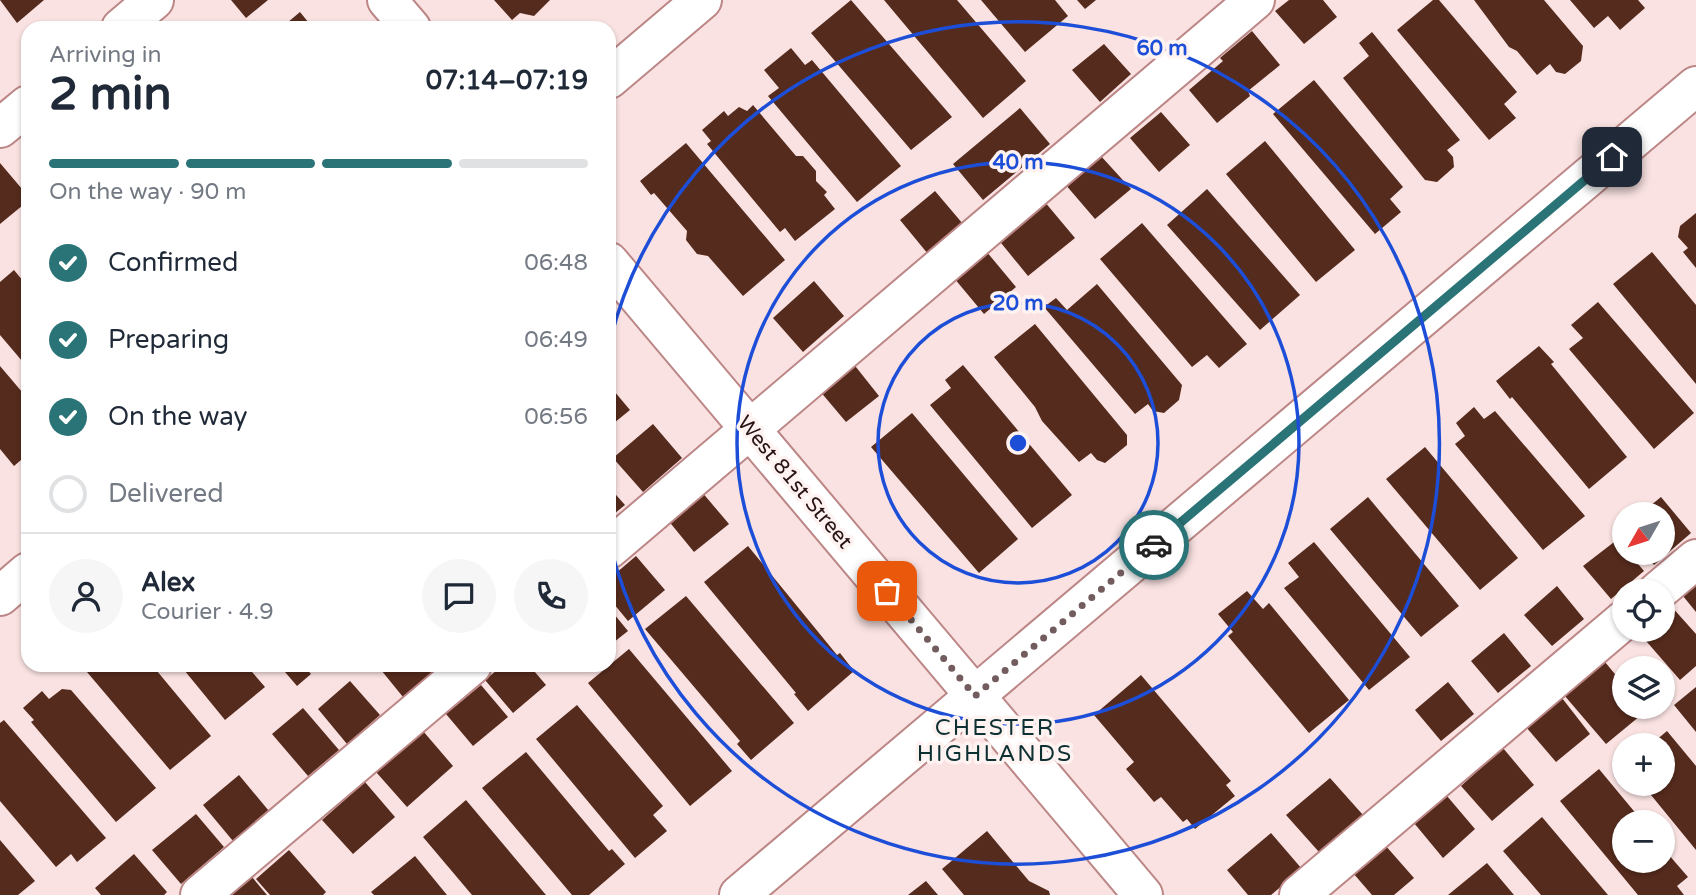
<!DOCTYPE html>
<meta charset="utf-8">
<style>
:root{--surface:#fff;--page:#f6f6f7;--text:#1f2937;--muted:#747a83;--line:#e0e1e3;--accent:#2a7477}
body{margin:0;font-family:"Varela Round",sans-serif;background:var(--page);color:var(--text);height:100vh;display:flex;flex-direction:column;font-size:26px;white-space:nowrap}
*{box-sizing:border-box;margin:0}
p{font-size:23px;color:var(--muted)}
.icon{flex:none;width:38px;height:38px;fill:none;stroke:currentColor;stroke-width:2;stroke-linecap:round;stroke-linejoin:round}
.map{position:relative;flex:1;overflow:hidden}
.side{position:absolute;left:21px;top:21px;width:595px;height:651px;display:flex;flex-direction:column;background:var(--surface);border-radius:21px;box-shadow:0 2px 5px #0004}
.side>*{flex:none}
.needle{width:46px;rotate:231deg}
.fabs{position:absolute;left:1612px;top:502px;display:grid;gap:14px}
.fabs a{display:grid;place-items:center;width:63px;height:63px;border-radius:50%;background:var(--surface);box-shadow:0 2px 5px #0004;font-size:35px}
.pin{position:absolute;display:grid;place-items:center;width:60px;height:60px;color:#fff;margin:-30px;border-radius:14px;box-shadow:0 4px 10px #0006}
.courier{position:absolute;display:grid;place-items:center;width:70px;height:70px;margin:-35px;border:5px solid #2a7477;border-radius:50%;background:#fff;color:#222;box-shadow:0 2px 9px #0007}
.headline em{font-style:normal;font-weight:800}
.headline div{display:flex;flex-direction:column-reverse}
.headline{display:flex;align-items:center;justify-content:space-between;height:119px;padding:0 28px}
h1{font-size:46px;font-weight:800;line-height:52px}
.bar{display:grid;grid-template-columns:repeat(4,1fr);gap:10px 7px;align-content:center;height:84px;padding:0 28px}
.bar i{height:9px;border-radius:5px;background:var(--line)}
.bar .current{background:var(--accent)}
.bar p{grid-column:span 4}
.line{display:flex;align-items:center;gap:18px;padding:0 28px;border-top:2px solid var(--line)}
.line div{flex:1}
.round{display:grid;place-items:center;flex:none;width:74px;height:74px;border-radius:37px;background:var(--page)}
ol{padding:0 28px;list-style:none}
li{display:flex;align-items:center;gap:21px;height:77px}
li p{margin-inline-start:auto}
li .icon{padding:7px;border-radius:50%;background:var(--accent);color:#fff;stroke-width:4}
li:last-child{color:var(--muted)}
li i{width:38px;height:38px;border:4px solid var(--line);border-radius:50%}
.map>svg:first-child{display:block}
.building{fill:#552b1d}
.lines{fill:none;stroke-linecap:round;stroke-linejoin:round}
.minor-casing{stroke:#bc8686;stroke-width:42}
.minor{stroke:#fff;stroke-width:38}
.done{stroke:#725c5d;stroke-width:7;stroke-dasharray:0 12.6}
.route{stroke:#2a7477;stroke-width:9}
.ring{fill:none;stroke:#1d4ed8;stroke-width:3.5}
.labels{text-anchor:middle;stroke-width:7;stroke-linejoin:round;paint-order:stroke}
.street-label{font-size:21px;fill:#291415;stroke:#fff3f2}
.neighbourhood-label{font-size:23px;letter-spacing:2px;fill:#0d3032;stroke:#fff3f2}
.centre{fill:#1d4ed8;stroke:#fff3f2;stroke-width:3.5}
.ring-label{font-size:21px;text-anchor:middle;font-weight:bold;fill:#1d4ed8;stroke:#fff3f2;stroke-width:7;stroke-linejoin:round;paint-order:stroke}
</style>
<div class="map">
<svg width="1696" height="895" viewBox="0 0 1696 895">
<rect width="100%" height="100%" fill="#fae2e2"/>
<!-- building -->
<path class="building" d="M 0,0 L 44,0 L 17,23 Z
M 231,0 L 268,0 L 246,18 Z
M 494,0 L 550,0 L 534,16 L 520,13 L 512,20 Z
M 851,0 L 952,117 L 911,150 L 811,33 Z
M 884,0 L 957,0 L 1026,81 L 983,118 Z
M 981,0 L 1055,0 L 1068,16 L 1025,52 Z
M 1077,0 L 1096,0 L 1085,9 Z
M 1289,0 L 1323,0 L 1337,17 L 1304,44 L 1275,11 Z
M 1433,0 L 1439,0 L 1517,92 L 1504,104 L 1516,118 L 1489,140 L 1397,30 Z
M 1474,0 L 1544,0 L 1583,46 L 1581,61 L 1565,74 L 1556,72 L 1550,64 L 1537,75 L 1517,51 L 1509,47 Z
M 1570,0 L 1638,0 L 1645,8 L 1620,30 L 1608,16 L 1594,28 Z
M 300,12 L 313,28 L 281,28 Z
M 1252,31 L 1280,65 L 1248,91 L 1250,96 L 1217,123 L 1189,90 L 1223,61 L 1220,58 Z
M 1372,32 L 1460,140 L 1447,150 L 1453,157 L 1454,167 L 1437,182 L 1425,180 L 1343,78 L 1369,56 L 1359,43 Z
M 1104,44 L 1131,74 L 1100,102 L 1072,70 Z
M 791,48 L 805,65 L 812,60 L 901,166 L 857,202 L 768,96 L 779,88 L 764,70 Z
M 1314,80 L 1403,187 L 1390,199 L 1401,212 L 1375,234 L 1273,114 Z
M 753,105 L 796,156 L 803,156 L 816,171 L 816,181 L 827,192 L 824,195 L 835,209 L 795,241 L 785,228 L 780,232 L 707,144 L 711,141 L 702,130 L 724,111 L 728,116 L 739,107 L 747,111 Z
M 1020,108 L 1050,144 L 983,200 L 953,164 Z
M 1161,112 L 1190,145 L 1159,172 L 1130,138 Z
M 1265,141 L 1355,250 L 1316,282 L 1226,174 Z
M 686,143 L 785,260 L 743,296 L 708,256 L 697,254 L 686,240 L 687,231 L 654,193 L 651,195 L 640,181 Z
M 1100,155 L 1131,189 L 1095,219 L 1065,184 Z
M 0,163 L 28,196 L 28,201 L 0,224 Z
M 1207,189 L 1300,295 L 1260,330 L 1167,225 Z
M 935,191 L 963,224 L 928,254 L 900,220 Z
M 1044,201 L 1075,238 L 1028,276 L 997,238 Z
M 1696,213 L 1696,268 L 1683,252 L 1688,248 L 1678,237 L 1680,226 Z
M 1142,223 L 1247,344 L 1219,368 L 1207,355 L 1192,367 L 1100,259 Z
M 986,251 L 1016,287 L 984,314 L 954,278 Z
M 1652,252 L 1696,305 L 1696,384 L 1613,284 Z
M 14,270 L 28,287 L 28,368 L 0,335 L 0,282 Z
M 814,281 L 844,316 L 803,352 L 773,318 Z
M 1097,284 L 1182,385 L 1179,400 L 1164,413 L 1153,411 L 1148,404 L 1135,414 L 1044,307 L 1056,298 L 1067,310 Z
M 1598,302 L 1694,413 L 1654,449 L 1569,349 L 1583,338 L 1571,325 Z
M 1035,324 L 1127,435 L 1127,445 L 1105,463 L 1097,460 L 1091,453 L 1079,462 L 1042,421 L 1035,407 L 994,357 Z
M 1539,346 L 1554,362 L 1551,364 L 1627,457 L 1589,489 L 1512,397 L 1510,399 L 1496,381 Z
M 852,362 L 879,396 L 846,422 L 819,390 Z
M 963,365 L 1072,495 L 1032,528 L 930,405 L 951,388 L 945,380 Z
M 0,366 L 28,399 L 28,454 L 14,466 L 0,449 Z
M 609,385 L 630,410 L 609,427 Z
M 1474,407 L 1484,419 L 1495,411 L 1585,516 L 1543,550 L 1455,444 L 1465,436 L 1456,423 Z
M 912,413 L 1018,539 L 979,573 L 871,447 Z
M 653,424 L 682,458 L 643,492 L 613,458 Z
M 1425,447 L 1518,558 L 1480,590 L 1386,479 Z
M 609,487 L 625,505 L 609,518 Z
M 701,491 L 729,524 L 694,552 L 667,519 Z
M 1368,497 L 1459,606 L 1421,637 L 1330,529 Z
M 1661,497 L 1691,533 L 1654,565 L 1644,553 L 1662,553 L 1662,514 L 1640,514 Z
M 1618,539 L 1624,547 L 1624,553 L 1629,553 L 1644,571 L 1611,599 L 1583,566 Z
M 1314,542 L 1410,657 L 1369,690 L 1284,588 L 1299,577 L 1288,563 Z
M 748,546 L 837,655 L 840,653 L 854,671 L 808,711 L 794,694 L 796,693 L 704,582 Z
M 636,556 L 665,590 L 628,621 L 609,598 L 609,579 Z
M 1696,584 L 1696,612 L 1683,596 Z
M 1557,586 L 1584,619 L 1552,646 L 1524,615 Z
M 1247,591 L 1263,609 L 1269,603 L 1349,700 L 1309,733 L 1228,636 L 1233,632 L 1218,614 Z
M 686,596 L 794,723 L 751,760 L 737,744 L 740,741 L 645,629 Z
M 1671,606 L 1696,634 L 1696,666 L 1680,680 L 1640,634 L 1645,630 L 1662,630 L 1662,614 Z
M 609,608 L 628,631 L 609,646 Z
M 1504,633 L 1531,666 L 1498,693 L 1471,661 Z
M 629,649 L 732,771 L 690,806 L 588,683 Z
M 1605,662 L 1624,685 L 1624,707 L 1643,707 L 1646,711 L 1606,744 L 1564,695 Z
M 94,665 L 152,665 L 211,736 L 170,770 L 87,672 Z
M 180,665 L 246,665 L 265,687 L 225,720 Z
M 279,665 L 303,665 L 311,674 L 297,686 Z
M 377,665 L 444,665 L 403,697 Z
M 503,665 L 529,665 L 546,685 L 513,713 L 485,680 Z
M 1141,675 L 1231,781 L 1226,785 L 1235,796 L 1195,829 L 1187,819 L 1183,822 L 1161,797 L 1154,802 L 1126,769 L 1134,762 L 1094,715 Z
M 350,681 L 380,715 L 347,744 L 318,709 Z
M 1448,682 L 1474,714 L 1441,741 L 1415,710 Z
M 481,685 L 508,717 L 473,746 L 446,714 Z
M 1696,687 L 1696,732 L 1674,705 Z
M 62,689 L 71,690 L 156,788 L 116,822 L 31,722 L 34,720 L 23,708 L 42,691 L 49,699 Z
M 1562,698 L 1590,734 L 1556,762 L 1526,727 Z
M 577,705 L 663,806 L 653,815 L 667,831 L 635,858 L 536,739 Z
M 303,708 L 339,750 L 308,776 L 272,734 Z
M 4,720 L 106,838 L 77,862 L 71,854 L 56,867 L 0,801 L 0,723 Z
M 423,731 L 453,766 L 407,807 L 376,772 Z
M 1667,731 L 1696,766 L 1696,850 L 1642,784 L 1662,784 L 1662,746 L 1649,746 Z
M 1503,748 L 1534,785 L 1492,821 L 1461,786 Z
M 526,752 L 609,851 L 612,849 L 625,864 L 589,895 L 572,895 L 482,788 Z
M 1599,769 L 1643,822 L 1624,822 L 1624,861 L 1662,861 L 1662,847 L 1688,877 L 1677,886 L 1684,895 L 1638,895 L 1560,801 Z
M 239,775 L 269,811 L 233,841 L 203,805 Z
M 1330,778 L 1363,815 L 1319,852 L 1286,815 Z
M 365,782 L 395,817 L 353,854 L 322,820 Z
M 1447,796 L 1475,829 L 1443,858 L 1414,823 Z
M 466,800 L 546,895 L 472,895 L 423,837 Z
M 196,814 L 224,847 L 181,884 L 152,850 Z
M 1542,817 L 1608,895 L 1541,895 L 1503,851 Z
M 987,831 L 1029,881 L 1049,891 L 1050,895 L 964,895 L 942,869 Z
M 1271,833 L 1302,869 L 1271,895 L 1248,895 L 1227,870 Z
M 0,840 L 35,881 L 18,895 L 0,895 Z
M 1385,845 L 1414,878 L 1394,895 L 1372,895 L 1353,873 Z
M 289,850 L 326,892 L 323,895 L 270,895 L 256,879 Z
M 134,854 L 167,892 L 164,895 L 101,895 L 95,888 Z
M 415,856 L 447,895 L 374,895 L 371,892 Z
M 1487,863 L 1514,895 L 1448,895 Z
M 252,877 L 267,895 L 230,895 Z
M 926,881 L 938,895 L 908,895 Z"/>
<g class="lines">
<defs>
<path id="minor" d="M 387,0 L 411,28
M 121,28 L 154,0
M 609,79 L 702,0
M 0,128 L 28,105
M 609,262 L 1143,895
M 609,549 L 1255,0
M 1657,592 L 1696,559
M 0,596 L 28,572
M 200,895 L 472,665
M 739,895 L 1696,86
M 1299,895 L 1624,620"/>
</defs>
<!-- minor casing -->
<use href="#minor" class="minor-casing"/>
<!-- minor -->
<use href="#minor" class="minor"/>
</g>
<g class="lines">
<!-- done -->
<path class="done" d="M 887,591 L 975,696 L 1154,545"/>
<!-- route -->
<path class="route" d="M 1154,545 L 1612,157"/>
</g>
<!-- distance rings -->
<g class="ring">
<circle cx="1018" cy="443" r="140"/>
<circle cx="1018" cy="443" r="281"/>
<path d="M610 341A421 421 0 1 1 610 545"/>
</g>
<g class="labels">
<!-- street labels -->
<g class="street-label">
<text transform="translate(795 482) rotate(50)" y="7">West 81st Street</text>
</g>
<!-- neighbourhood labels -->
<g class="neighbourhood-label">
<text x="995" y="735">CHESTER<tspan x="995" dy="26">HIGHLANDS</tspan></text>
</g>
</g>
<circle cx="1018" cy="443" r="10" class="centre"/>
<g class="ring-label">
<text x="1162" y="55">60 m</text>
<text x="1018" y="169">40 m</text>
<text x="1018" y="310">20 m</text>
</g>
</svg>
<div class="fabs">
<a><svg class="needle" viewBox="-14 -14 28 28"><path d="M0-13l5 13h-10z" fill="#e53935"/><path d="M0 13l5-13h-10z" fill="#747a83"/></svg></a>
<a><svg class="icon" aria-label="locate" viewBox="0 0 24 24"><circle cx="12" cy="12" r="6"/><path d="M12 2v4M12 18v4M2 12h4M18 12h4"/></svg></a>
<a><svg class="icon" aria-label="layers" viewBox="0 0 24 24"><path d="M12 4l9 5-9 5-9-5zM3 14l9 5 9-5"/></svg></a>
<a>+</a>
<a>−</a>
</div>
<div class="pin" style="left:887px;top:591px;background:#ea580c"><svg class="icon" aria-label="bag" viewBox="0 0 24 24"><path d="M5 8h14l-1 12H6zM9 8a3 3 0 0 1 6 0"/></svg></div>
<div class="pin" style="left:1612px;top:157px;background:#1f2937"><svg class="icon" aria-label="home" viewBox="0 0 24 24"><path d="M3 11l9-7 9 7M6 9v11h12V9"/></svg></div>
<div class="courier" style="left:1154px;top:545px"><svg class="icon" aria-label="car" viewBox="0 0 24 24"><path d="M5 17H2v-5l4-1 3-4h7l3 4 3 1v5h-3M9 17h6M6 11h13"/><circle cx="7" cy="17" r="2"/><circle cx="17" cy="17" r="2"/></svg></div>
<section class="side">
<div class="headline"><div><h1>2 min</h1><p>Arriving in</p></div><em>07:14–07:19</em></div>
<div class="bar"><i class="current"></i><i class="current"></i><i class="current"></i><i></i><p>On the way · 90 m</p></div>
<ol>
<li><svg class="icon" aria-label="check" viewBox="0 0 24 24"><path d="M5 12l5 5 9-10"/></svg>Confirmed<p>06:48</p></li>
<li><svg class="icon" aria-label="check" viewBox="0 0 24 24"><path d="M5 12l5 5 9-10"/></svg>Preparing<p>06:49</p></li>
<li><svg class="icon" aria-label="check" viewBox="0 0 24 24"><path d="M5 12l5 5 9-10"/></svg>On the way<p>06:56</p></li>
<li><i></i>Delivered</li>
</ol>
<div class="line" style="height:126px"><a class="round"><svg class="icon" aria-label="person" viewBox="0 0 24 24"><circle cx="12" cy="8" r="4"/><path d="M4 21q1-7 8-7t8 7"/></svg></a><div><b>Alex</b><p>Courier · 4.9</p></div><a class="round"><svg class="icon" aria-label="chat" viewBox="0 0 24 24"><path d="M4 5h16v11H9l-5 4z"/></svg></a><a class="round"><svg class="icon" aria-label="phone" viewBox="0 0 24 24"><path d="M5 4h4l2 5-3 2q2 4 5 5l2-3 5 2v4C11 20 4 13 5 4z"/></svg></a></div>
</section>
</div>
